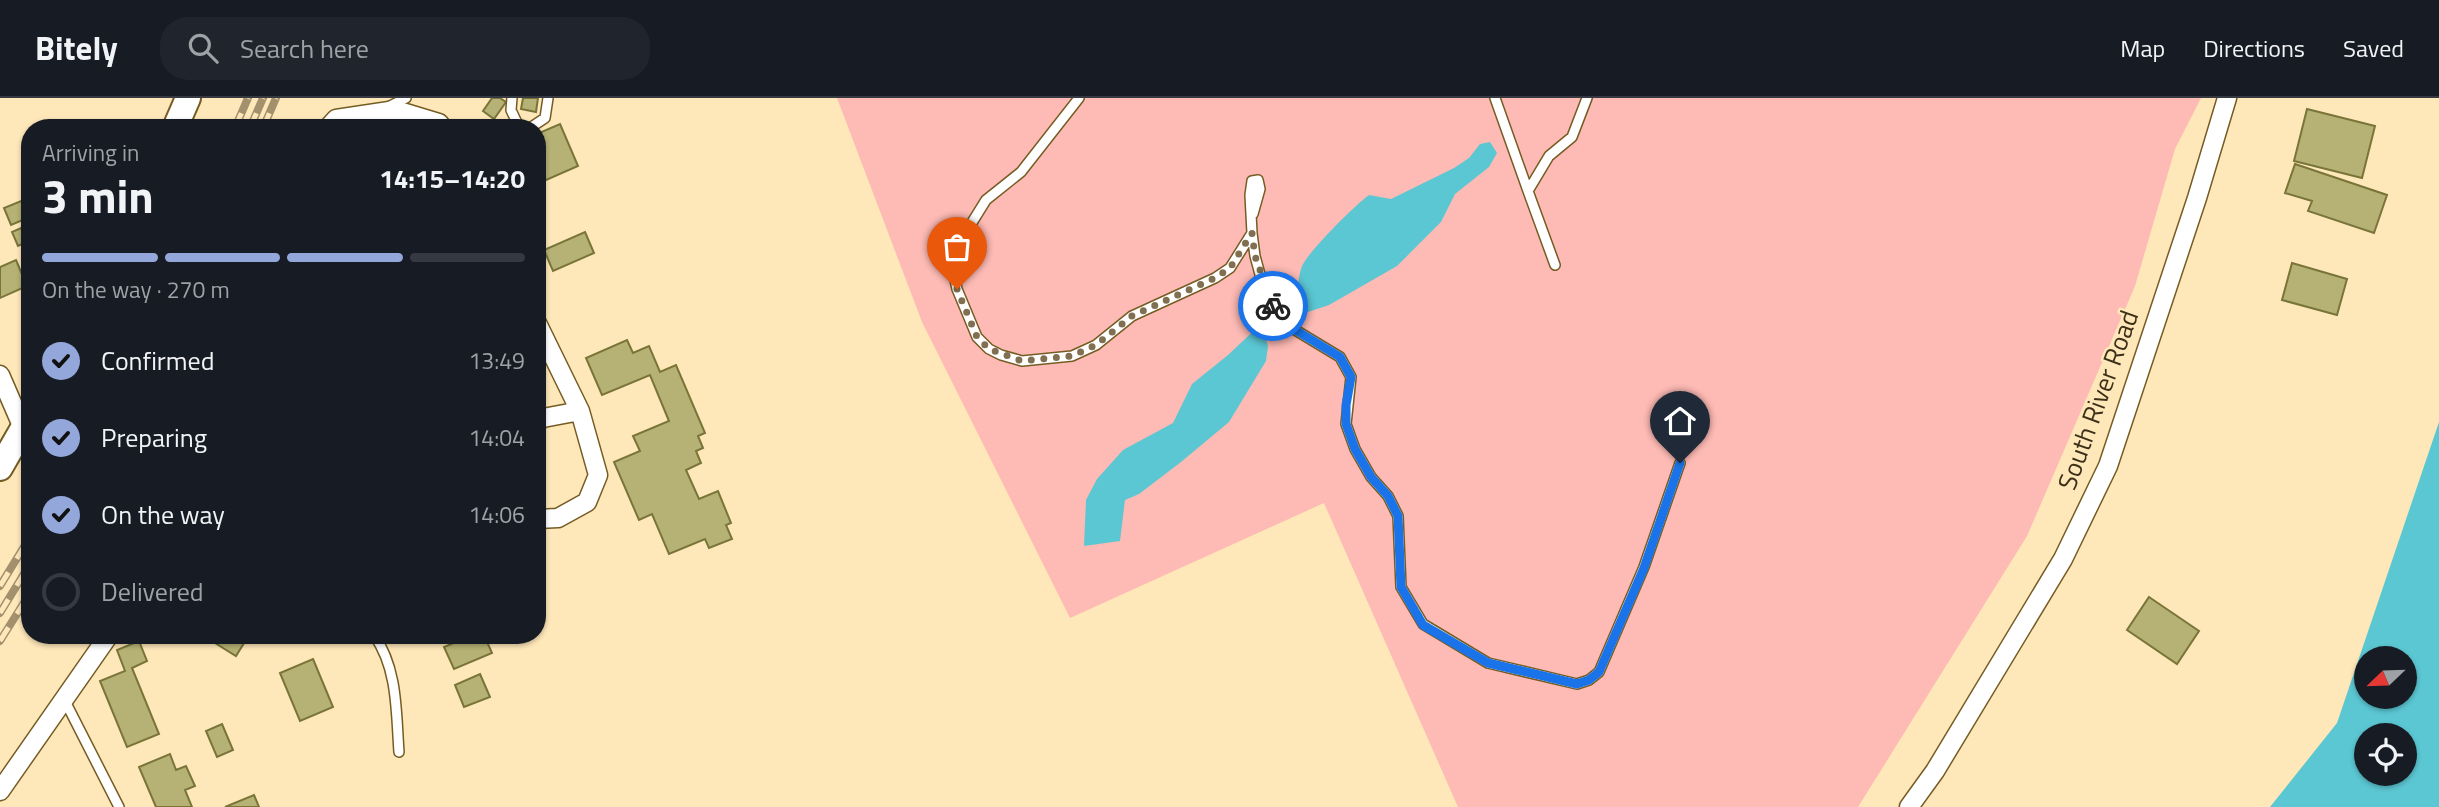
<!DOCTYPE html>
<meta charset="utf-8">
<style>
:root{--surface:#171b24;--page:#20242c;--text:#f1f3f6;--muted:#9ea1a6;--line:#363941;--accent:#94a7db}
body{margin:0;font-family:"Titillium Web",sans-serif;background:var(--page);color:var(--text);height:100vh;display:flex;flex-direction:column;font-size:26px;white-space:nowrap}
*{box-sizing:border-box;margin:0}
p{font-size:23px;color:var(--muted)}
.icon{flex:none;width:38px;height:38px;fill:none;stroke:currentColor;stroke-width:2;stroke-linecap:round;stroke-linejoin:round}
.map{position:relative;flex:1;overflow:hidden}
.details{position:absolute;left:21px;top:21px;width:525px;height:525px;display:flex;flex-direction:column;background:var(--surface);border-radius:28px;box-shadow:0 2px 5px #0004}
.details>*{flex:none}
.needle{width:46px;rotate:247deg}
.tools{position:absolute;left:2354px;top:548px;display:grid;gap:14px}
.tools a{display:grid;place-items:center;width:63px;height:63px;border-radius:50%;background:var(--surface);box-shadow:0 2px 5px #0004;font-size:35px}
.pin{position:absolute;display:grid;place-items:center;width:60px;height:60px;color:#fff;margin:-72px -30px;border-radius:50% 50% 50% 0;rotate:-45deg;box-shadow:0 0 7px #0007}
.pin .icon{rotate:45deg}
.courier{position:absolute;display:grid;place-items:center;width:70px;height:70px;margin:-35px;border:5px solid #1a73e8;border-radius:50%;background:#fff;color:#222;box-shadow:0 2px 9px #0007}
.overview em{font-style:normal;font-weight:700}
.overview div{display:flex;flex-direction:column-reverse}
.overview{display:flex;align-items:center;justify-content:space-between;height:119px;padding:0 21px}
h1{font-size:46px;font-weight:700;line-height:52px}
.bar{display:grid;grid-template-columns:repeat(4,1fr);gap:10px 7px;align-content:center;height:84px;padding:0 21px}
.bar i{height:9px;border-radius:5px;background:var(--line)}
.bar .on{background:var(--accent)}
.bar p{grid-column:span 4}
ol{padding:0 21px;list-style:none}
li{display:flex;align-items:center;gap:21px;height:77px}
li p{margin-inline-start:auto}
li .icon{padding:7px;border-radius:50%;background:var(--accent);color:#111;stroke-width:4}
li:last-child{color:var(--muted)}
li i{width:38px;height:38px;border:4px solid var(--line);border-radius:50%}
header{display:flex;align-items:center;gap:42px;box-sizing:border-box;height:98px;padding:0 35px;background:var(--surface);border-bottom:2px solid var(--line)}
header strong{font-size:33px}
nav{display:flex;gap:38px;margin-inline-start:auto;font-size:24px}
.search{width:490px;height:63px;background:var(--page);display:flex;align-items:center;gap:18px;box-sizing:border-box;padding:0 24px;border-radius:28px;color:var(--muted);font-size:26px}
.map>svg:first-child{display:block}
.green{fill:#febab4}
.water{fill:#5bc7d3;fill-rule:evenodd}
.building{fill:#b6b275;stroke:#797539;stroke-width:2}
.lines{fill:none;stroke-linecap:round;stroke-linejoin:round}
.lane-casing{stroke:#755c23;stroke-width:12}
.street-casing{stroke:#755c23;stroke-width:21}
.secondary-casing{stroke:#755c23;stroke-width:28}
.lane{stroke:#fff;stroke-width:9}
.street{stroke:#fff;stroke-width:18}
.secondary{stroke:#fff;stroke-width:24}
.rail-casing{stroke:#a3916e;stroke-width:8}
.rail{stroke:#fee7b9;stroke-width:5;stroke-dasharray:16;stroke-linecap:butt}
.done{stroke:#807051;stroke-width:7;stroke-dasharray:0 12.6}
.route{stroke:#1a73e8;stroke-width:9}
.labels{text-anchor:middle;stroke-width:5;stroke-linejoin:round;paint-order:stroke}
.street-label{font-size:26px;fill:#3c3019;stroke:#fee7b9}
</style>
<header>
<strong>Bitely</strong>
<div class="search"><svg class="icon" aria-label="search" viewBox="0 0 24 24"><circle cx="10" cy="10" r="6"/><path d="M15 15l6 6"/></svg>Search here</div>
<nav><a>Map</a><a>Directions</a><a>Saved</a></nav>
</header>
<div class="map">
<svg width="2439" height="709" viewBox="0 0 2439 709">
<rect width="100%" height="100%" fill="#fee7b9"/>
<!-- green -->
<path class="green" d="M 837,0 L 2201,0 L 2175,51 L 2135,188 L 2027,438 L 1858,709 L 1458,709 L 1324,405 L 1070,520 L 922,224 Z"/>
<!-- water -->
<path class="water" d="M 1490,44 L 1497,55 L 1489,69 L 1455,96 L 1441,124 L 1397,168 L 1329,207 L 1308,214 L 1293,216 C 1299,201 1296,184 1302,168 C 1308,154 1355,107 1369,97 L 1391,101 L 1454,70 L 1469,60 L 1480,46 Z
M 1261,226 L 1268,248 L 1266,263 L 1229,324 L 1181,364 L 1139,396 L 1125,402 L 1120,443 L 1084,448 L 1086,402 L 1097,381 L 1123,352 L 1173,325 L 1192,286 L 1228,257 Z
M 2439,324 L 2439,709 L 2270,709 L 2337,625 ZM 2404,560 L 2404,598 L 2366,598 L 2366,560 ZM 2404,637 L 2404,676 L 2366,676 L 2366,637 Z"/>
<!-- building -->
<path class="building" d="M 492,0 L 500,0 L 506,4 L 494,21 L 483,13 Z
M 523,0 L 538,0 L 536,14 L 521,11 Z
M 2307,11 L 2375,28 L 2362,80 L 2294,63 Z
M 560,26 L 578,68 L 537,86 L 537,36 Z
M 2295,66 L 2387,97 L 2374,135 L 2308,113 L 2312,103 L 2285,95 Z
M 26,101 L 30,111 L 30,119 L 11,127 L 4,110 Z
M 21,130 L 27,144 L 18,148 L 12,134 Z
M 585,134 L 594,155 L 553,173 L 544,152 Z
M 16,162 L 27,188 L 0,200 L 0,169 Z
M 2292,165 L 2347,181 L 2337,217 L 2282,202 Z
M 627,242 L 633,255 L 649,248 L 660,274 L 676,267 L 705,335 L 698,338 L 703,350 L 696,353 L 701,365 L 686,372 L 699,401 L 718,393 L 731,425 L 726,427 L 732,441 L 709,450 L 705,441 L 669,456 L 652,416 L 639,422 L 614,364 L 640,353 L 633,338 L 669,323 L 650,277 L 602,297 L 586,260 Z
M 2149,499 L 2199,533 L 2177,566 L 2127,532 Z
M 220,537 L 249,537 L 236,558 L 215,545 Z
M 473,537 L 484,537 L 492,555 L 454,571 L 444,549 Z
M 139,543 L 147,563 L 132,570 L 159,636 L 127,649 L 100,583 L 125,573 L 117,552 Z
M 313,561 L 333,609 L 300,623 L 280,575 Z
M 480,576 L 490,599 L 464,609 L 455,587 Z
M 222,626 L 233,652 L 217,659 L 206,633 Z
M 170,656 L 176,672 L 186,668 L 195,688 L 185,692 L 192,709 L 156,709 L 139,669 Z
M 254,697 L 259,709 L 225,709 Z"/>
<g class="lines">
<defs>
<path id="lane" d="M 512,0 L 511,12 L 518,27 L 528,30
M 1079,0 L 1021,74 L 986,102 L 958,147 L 952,168 L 957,191 L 977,239 L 989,251 L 1001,257 L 1022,263 L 1072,258 L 1096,247 L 1132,218 L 1215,180 L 1230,170 L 1252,135 L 1250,97 L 1252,83 L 1258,82 L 1260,91 L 1253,116
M 1495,0 L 1528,93
M 388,9 L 406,0
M 530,30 L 545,20 L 548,0
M 1252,135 L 1255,158 L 1261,180 L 1271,205 L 1282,224 L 1340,259 L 1351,279 L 1346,326 L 1355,351 L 1371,379 L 1388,398 L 1398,418 L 1401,489 L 1423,526 L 1488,565 L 1577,586 L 1589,582 L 1599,574 L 1644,469 L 1680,365
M 1555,167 L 1528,93 L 1549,58 L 1572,39 L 1587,0
M 374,537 C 398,571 396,614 399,654
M 65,603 L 119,709"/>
<path id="street" d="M 328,30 L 336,21 L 396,12 L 439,25 L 443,30
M 537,225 L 580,313 L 598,377 L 587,404 L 558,420 L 537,421
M 0,277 L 23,330
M 537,324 L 543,320 L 580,313
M 0,693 L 109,537
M 1909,709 L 1935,673 L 2063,461 L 2108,368 L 2197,100 L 2227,0"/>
<path id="secondary" d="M 175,30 L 188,0
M 0,370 L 30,318"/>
</defs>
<!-- lane casing -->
<use href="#lane" class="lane-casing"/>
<!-- street casing -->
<use href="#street" class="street-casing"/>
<!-- secondary casing -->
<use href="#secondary" class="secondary-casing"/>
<!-- lane -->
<use href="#lane" class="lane"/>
<!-- street -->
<use href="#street" class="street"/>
<!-- secondary -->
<use href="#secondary" class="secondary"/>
<defs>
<path id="rail" d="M 235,30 L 248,0
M 250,30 L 263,0
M 263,30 L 276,0
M 0,488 L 30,439
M 0,515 L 30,466
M 0,543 L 30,495"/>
</defs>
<!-- rail casing -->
<use href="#rail" class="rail-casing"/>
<!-- rail -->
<use href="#rail" class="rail"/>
</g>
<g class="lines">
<!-- done -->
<path class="done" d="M 957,191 L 977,239 L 989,251 L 1022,263 L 1072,258 L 1096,247 L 1132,218 L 1215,180 L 1230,170 L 1252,135 L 1255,158 L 1273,208"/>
<!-- route -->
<path class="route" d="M 1273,208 L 1282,224 L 1340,259 L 1351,279 L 1346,307 L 1346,326 L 1355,351 L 1371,379 L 1388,398 L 1398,418 L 1401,489 L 1423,527 L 1488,565 L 1577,586 L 1589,582 L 1599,574 L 1644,470 L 1680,365"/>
</g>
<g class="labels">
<!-- street labels -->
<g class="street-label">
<text transform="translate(2098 302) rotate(-70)" y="9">South River Road</text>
</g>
</g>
</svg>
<div class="tools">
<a><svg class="needle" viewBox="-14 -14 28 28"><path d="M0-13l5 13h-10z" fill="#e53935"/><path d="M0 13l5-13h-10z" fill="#9ea1a6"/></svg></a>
<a><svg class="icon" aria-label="locate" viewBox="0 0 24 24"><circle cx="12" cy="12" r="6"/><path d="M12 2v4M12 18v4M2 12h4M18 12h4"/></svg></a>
</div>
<div class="pin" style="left:957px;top:191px;background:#ea580c"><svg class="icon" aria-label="bag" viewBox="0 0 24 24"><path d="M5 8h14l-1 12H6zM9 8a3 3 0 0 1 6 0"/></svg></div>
<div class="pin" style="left:1680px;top:365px;background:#1f2937"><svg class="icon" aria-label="home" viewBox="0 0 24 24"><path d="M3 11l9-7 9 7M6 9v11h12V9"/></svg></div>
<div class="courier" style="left:1273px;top:208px"><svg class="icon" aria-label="bike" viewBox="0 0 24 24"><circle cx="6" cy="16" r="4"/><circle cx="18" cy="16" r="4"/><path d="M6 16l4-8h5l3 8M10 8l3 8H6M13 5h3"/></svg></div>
<section class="details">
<div class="overview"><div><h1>3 min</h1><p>Arriving in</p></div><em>14:15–14:20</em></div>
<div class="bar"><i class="on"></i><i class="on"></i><i class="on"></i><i></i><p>On the way · 270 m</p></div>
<ol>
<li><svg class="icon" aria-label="check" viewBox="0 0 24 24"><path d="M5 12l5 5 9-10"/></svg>Confirmed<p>13:49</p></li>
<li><svg class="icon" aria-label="check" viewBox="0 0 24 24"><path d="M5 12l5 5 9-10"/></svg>Preparing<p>14:04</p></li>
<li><svg class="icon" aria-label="check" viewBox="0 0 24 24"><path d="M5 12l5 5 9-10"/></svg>On the way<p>14:06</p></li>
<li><i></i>Delivered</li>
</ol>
</section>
</div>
